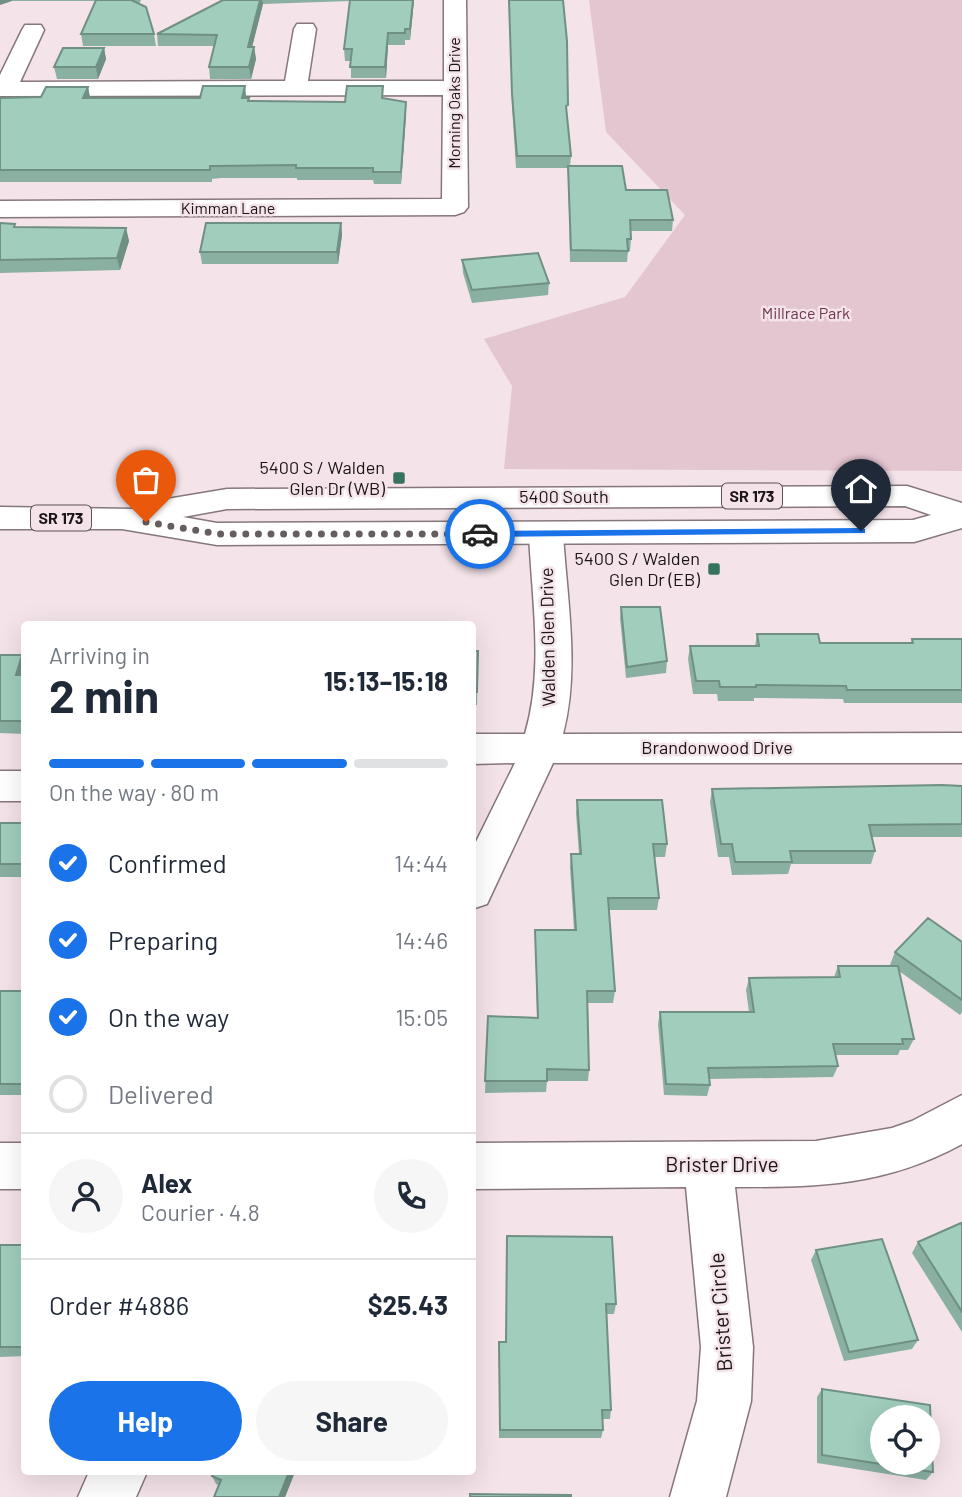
<!DOCTYPE html>
<meta charset="utf-8">
<style>
:root{--surface:#fff;--page:#f6f6f7;--text:#1f2937;--muted:#747a83;--line:#e0e1e3;--accent:#1a73e8}
body{margin:0;font-family:Barlow,sans-serif;background:var(--page);color:var(--text);height:100vh;display:flex;flex-direction:column;font-size:26px;white-space:nowrap}
*{box-sizing:border-box;margin:0}
p{font-size:23px;color:var(--muted)}
.icon{flex:none;width:38px;height:38px;fill:none;stroke:currentColor;stroke-width:2;stroke-linecap:round;stroke-linejoin:round}
.map{position:relative;flex:1;overflow:hidden}
.side{position:absolute;left:21px;top:621px;width:455px;height:854px;display:flex;flex-direction:column;background:var(--surface);border-radius:7px;box-shadow:0 7px 28px #0002}
.side>*{flex:none}
.buttons{position:absolute;left:870px;top:1405px;display:grid;gap:14px}
.buttons a{display:grid;place-items:center;width:70px;height:70px;border-radius:50%;background:var(--surface);box-shadow:0 7px 28px #0002;font-size:35px}
.pin{position:absolute;display:grid;place-items:center;width:60px;height:60px;color:#fff;margin:-72px -30px;border-radius:50% 50% 50% 0;rotate:-45deg;box-shadow:0 0 7px #0007}
.pin .icon{rotate:45deg}
.courier{position:absolute;display:grid;place-items:center;width:70px;height:70px;margin:-35px;border:5px solid #1a73e8;border-radius:50%;background:#fff;color:#222;box-shadow:0 2px 9px #0007}
.summary em{font-style:normal;font-weight:700}
.summary div{display:flex;flex-direction:column-reverse}
.summary{display:flex;align-items:center;justify-content:space-between;height:119px;padding:0 28px}
h1{font-size:46px;font-weight:700;line-height:52px}
.bar{display:grid;grid-template-columns:repeat(4,1fr);gap:10px 7px;align-content:center;height:84px;padding:0 28px}
.bar i{height:9px;border-radius:5px;background:var(--line)}
.bar .on{background:var(--accent)}
.bar p{grid-column:span 4}
.line{display:flex;align-items:center;gap:18px;padding:0 28px;border-top:2px solid var(--line)}
.line div{flex:1}
.round{display:grid;place-items:center;flex:none;width:74px;height:74px;border-radius:37px;background:var(--page)}
ol{padding:0 28px;list-style:none}
li{display:flex;align-items:center;gap:21px;height:77px}
li p{margin-inline-start:auto}
li .icon{padding:7px;border-radius:50%;background:var(--accent);color:#fff;stroke-width:4}
li:last-child{color:var(--muted)}
li i{width:38px;height:38px;border:4px solid var(--line);border-radius:50%}
.button{display:flex;gap:14px;margin-top:auto;padding:14px 28px}
.button a{flex:1;height:80px;border-radius:42px;background:var(--accent);color:#fff;font-size:28px;font-weight:700;line-height:80px;text-align:center}
.button a+a{background:var(--page);color:var(--text)}
.map>svg:first-child{display:block}
.green{fill:#e4c6d1}
.lines{fill:none;stroke-linecap:round;stroke-linejoin:round}
.street-casing{stroke:#86777d;stroke-width:3}
.primary-casing{stroke:#86777d;stroke-width:3}
.street{fill:#fff;fill-rule:evenodd}
.primary{fill:#fff;fill-rule:evenodd}
.wall{fill:#8ab0a2}
.shaded-wall{fill:#709084}
.building{fill:#a0cdbc;stroke:#709084;stroke-width:2;fill-rule:evenodd}
.route{fill:#1a73e8}
.done{stroke:#665d60;stroke-width:7;stroke-dasharray:0 12.6}
.poi-dot{fill:#36735f;stroke:#f4e3e9;stroke-width:2.5}
.labels{text-anchor:middle;stroke-width:5;stroke-linejoin:round;paint-order:stroke}
.far-street-label{font-size:16px;fill:#1a1517;stroke:#f4e3e9}
.far-park-label{font-size:16px;fill:#6d364e;stroke:#f4e3e9}
.shield{fill:#f4e3e9;stroke:#5b5356;stroke-width:2}
.shield-label{font-size:16px;font-weight:bold;fill:#1a1517}
.poi-label{font-size:18px;fill:#1a1517;stroke:#f4e3e9;text-anchor:end}
.street-label{font-size:18px;fill:#1a1517;stroke:#f4e3e9}
.near-street-label{font-size:21px;fill:#1a1517;stroke:#f4e3e9}
</style>
<div class="map">
<svg width="962" height="1497" viewBox="0 0 962 1497">
<rect width="100%" height="100%" fill="#f4e3e9"/>
<!-- green -->
<path class="green" d="M 589,0 L 962,0 L 962,471 L 504,469 L 512,386 L 484,339 L 625,297 L 685,215 L 606,132 Z"/>
<g class="lines">
<defs>
<path id="street" d="M 444,0 L 466,0 L 468,207 L 464,212 L 455,215 L 0,217 L 0,201 L 442,199 L 443,95 L 0,96 L 0,75 L 22,30 L 25,25 L 41,25 L 44,30 L 20,82 L 285,81 L 294,29 L 297,24 L 313,24 L 316,29 L 308,81 L 444,81 Z
M 546,523 L 558,526 L 563,534 C 567,600 580,669 563,734 L 962,733 L 962,763 L 553,763 L 487,904 L 472,909 L 472,850 L 515,763 L 472,764 L 472,734 L 525,734 C 544,670 532,600 529,534 L 534,526 Z
M 0,771 L 24,771 L 24,801 L 0,801 Z
M 962,1095 L 962,1144 C 885,1186 820,1187 735,1187 L 753,1347 L 751,1401 L 726,1497 L 670,1497 L 697,1401 L 701,1347 L 686,1187 L 472,1189 L 472,1143 L 816,1141 L 892,1128 L 912,1121 Z
M 0,1143 L 24,1143 L 24,1189 L 0,1189 Z
M 89,1472 L 147,1472 L 136,1497 L 78,1497 Z"/>
<path id="primary" d="M 907,486 L 962,503 L 962,528 L 914,542 L 217,545 L 122,529 L 0,529 L 0,507 L 135,509 L 137,505 L 149,502 L 227,489 ZM 905,506 L 931,515 L 913,520 L 217,523 L 183,517 L 227,509 Z"/>
</defs>
<!-- street casing -->
<use href="#street" class="street-casing"/>
<!-- primary casing -->
<use href="#primary" class="primary-casing"/>
<!-- street -->
<use href="#street" class="street"/>
<!-- primary -->
<use href="#primary" class="primary"/>
</g>
<!-- wall -->
<path class="wall" d="M 0,0 L 141,0 L 139,4 L 154,34 L 156,46 L 83,46 L 81,34 L 95,1 L 12,1 Z
M 223,0 L 414,0 L 410,40 L 405,40 L 405,45 L 388,45 L 386,78 L 351,78 L 351,61 L 345,61 L 344,49 L 350,1 L 263,4 L 252,47 L 254,47 L 256,59 L 251,79 L 210,79 L 209,67 L 214,46 L 158,46 L 157,34 Z
M 509,0 L 568,117 L 567,118 L 571,156 L 570,166 L 626,190 L 673,220 L 672,231 L 631,231 L 631,239 L 630,251 L 628,251 L 627,262 L 570,262 L 568,168 L 516,168 L 512,106 Z
M 104,48 L 106,59 L 98,79 L 57,79 L 54,67 Z
M 245,86 L 246,98 L 249,101 L 345,102 L 384,98 L 406,102 L 406,114 L 401,184 L 374,184 L 373,180 L 297,180 L 297,178 L 221,178 L 212,179 L 212,182 L 0,182 L 0,98 L 41,97 L 88,87 L 90,98 L 200,98 Z
M 0,223 L 16,227 L 126,228 L 129,241 L 120,270 L 0,273 Z
M 341,223 L 342,235 L 338,264 L 202,264 L 200,252 Z
M 462,260 L 549,283 L 548,295 L 472,303 L 463,273 Z
M 621,607 L 667,661 L 666,673 L 626,678 L 620,618 Z
M 757,634 L 820,643 L 911,643 L 912,639 L 962,639 L 962,703 L 844,703 L 843,699 L 754,698 L 754,701 L 718,701 L 717,694 L 693,694 L 688,659 L 690,646 L 755,646 Z
M 472,651 L 478,651 L 477,705 L 472,705 Z
M 0,655 L 24,675 L 24,734 L 0,733 Z
M 962,786 L 962,837 L 872,837 L 875,851 L 871,864 L 791,864 L 788,874 L 732,875 L 729,857 L 718,857 L 710,802 L 712,789 Z
M 577,800 L 667,844 L 665,857 L 654,857 L 659,898 L 657,910 L 609,910 L 615,991 L 613,1003 L 588,1003 L 589,1070 L 588,1081 L 547,1081 L 546,1092 L 485,1093 L 488,1016 L 537,1017 L 535,930 L 574,930 L 570,867 L 571,854 L 579,854 L 576,813 Z
M 0,823 L 24,823 L 24,877 L 0,877 Z
M 962,942 L 962,1012 L 960,1015 L 899,971 L 914,1039 L 908,1050 L 900,1050 L 898,1055 L 836,1055 L 838,1066 L 833,1077 L 709,1079 L 710,1085 L 707,1096 L 664,1095 L 658,1024 L 660,1012 L 749,1012 L 746,990 L 749,978 L 834,977 L 838,966 L 892,966 L 890,965 L 895,952 Z
M 0,991 L 24,991 L 24,1095 L 0,1095 Z
M 962,1224 L 962,1332 L 912,1253 L 918,1242 Z
M 507,1236 L 616,1304 L 614,1314 L 606,1314 L 611,1410 L 610,1419 L 602,1419 L 603,1430 L 601,1438 L 499,1438 L 499,1342 L 506,1342 Z
M 0,1245 L 24,1245 L 24,1356 L 0,1357 Z
M 816,1250 L 918,1340 L 912,1349 L 844,1361 L 811,1260 Z
M 822,1389 L 933,1472 L 926,1480 L 817,1463 L 817,1397 Z
M 214,1472 L 295,1472 L 285,1497 L 214,1497 L 219,1485 L 216,1484 L 212,1476 Z"/>
<!-- shaded-wall -->
<path class="shaded-wall" d="M 0,0 L 12,0 L 12,1 L 0,5 Z
M 260,0 L 262,0 L 263,4 L 249,59 L 248,47 Z
M 413,0 L 414,0 L 410,40 L 410,29 Z
M 388,33 L 388,45 L 386,78 L 385,67 Z
M 254,47 L 256,59 L 251,79 L 249,67 Z
M 104,48 L 106,59 L 98,79 L 96,67 Z
M 245,86 L 246,98 L 242,98 Z
M 88,87 L 90,98 L 83,98 Z
M 406,102 L 406,114 L 401,184 L 401,172 Z
M 341,223 L 342,235 L 338,264 L 337,252 Z
M 126,228 L 129,241 L 120,270 L 117,258 Z
M 22,655 L 24,662 L 24,674 L 20,688 L 16,675 Z
M 289,1472 L 295,1472 L 285,1497 L 279,1497 Z"/>
<!-- building -->
<path class="building" d="M 96,0 L 134,0 L 133,1 L 146,7 L 154,34 L 81,34 Z
M 223,0 L 260,0 L 248,47 L 254,47 L 249,67 L 209,67 L 217,35 L 157,34 Z
M 350,0 L 413,0 L 410,29 L 405,29 L 405,33 L 388,33 L 385,67 L 350,67 L 352,49 L 344,49 Z
M 509,0 L 563,0 L 567,41 L 568,105 L 566,106 L 571,156 L 517,156 L 512,94 Z
M 63,48 L 104,48 L 96,67 L 54,67 Z
M 203,86 L 245,86 L 242,98 L 249,98 L 248,101 L 345,102 L 347,86 L 383,86 L 382,98 L 406,102 L 401,172 L 373,172 L 373,168 L 296,168 L 296,165 L 219,166 L 210,166 L 210,170 L 0,170 L 0,98 L 41,97 L 46,87 L 88,87 L 83,98 L 200,98 Z
M 568,166 L 622,166 L 626,190 L 667,190 L 673,220 L 630,220 L 631,239 L 627,239 L 628,251 L 571,250 Z
M 0,223 L 15,224 L 14,227 L 126,228 L 117,258 L 0,260 Z
M 206,223 L 341,223 L 337,252 L 200,252 Z
M 538,253 L 549,283 L 472,290 L 462,260 Z
M 621,607 L 660,607 L 667,661 L 627,667 Z
M 757,634 L 818,634 L 820,643 L 913,643 L 912,639 L 962,639 L 962,690 L 847,690 L 846,686 L 756,685 L 756,687 L 720,687 L 719,681 L 696,681 L 690,646 L 759,646 Z
M 472,651 L 478,651 L 477,692 L 472,692 Z
M 0,655 L 22,655 L 16,675 L 24,675 L 24,721 L 0,721 Z
M 942,785 L 962,786 L 962,824 L 869,825 L 875,851 L 790,851 L 792,862 L 735,862 L 732,844 L 721,844 L 712,789 Z
M 577,800 L 662,800 L 667,844 L 653,844 L 659,898 L 608,898 L 615,991 L 587,991 L 589,1070 L 547,1069 L 547,1081 L 485,1081 L 488,1016 L 538,1018 L 535,930 L 576,930 L 571,854 L 581,854 Z
M 0,823 L 24,823 L 24,864 L 0,864 Z
M 928,918 L 962,942 L 962,1000 L 895,952 Z
M 838,966 L 898,966 L 914,1039 L 902,1039 L 903,1044 L 833,1044 L 838,1066 L 708,1068 L 710,1085 L 666,1084 L 660,1012 L 754,1012 L 749,978 L 840,977 Z
M 0,991 L 24,991 L 24,1084 L 0,1084 Z
M 961,1223 L 962,1224 L 962,1312 L 918,1242 Z
M 507,1236 L 612,1237 L 616,1304 L 606,1304 L 611,1410 L 602,1410 L 603,1430 L 500,1430 L 499,1342 L 506,1342 Z
M 882,1239 L 918,1340 L 849,1352 L 816,1250 Z
M 0,1245 L 24,1245 L 24,1347 L 0,1347 Z
M 822,1389 L 930,1405 L 933,1472 L 822,1455 ZM 882,1418 L 928,1418 L 928,1463 L 882,1463 Z
M 214,1472 L 289,1472 L 279,1497 L 214,1497 L 221,1480 L 212,1476 Z
M 470,1494 L 571,1495 L 571,1497 L 470,1497 Z"/>
<!-- route -->
<path class="route" d="M 861,528 L 865,529 L 865,533 L 480,537 L 475,534 L 480,531 Z"/>
<g class="lines">
<!-- done -->
<path class="done" d="M 146,522 L 218,534 L 480,534"/>
</g>
<!-- markers -->
<g class="poi-dot">
<rect x="392" y="471" width="14" height="14" rx="3.5"/>
<rect x="707" y="562" width="14" height="14" rx="3.5"/>
</g>
<g class="labels">
<!-- far-street labels -->
<g class="far-street-label">
<text transform="translate(454 103) rotate(-90)" y="6">Morning Oaks Drive</text>
<text x="228" y="214">Kimman Lane</text>
</g>
<!-- far-park labels -->
<g class="far-park-label">
<text x="806" y="319">Millrace Park</text>
</g>
<!-- shield labels -->
<g class="shield">
<rect x="722" y="483.5" width="60" height="25" rx="5"/>
<rect x="31" y="505.5" width="60" height="25" rx="5"/>
</g>
<g class="shield-label">
<text x="752" y="502">SR 173</text>
<text x="61" y="524">SR 173</text>
</g>
<!-- poi labels -->
<g class="poi-label">
<text x="385" y="474">5400 S / Walden<tspan x="385" dy="21">Glen Dr (WB)</tspan></text>
<text x="700" y="565">5400 S / Walden<tspan x="700" dy="21">Glen Dr (EB)</tspan></text>
</g>
<!-- street labels -->
<g class="street-label">
<text x="564" y="503">5400 South</text>
<text transform="translate(548 637) rotate(-91)" y="6">Walden Glen Drive</text>
<text x="717" y="754">Brandonwood Drive</text>
</g>
<!-- near-street labels -->
<g class="near-street-label">
<text x="722" y="1172">Brister Drive</text>
<text transform="translate(721 1312) rotate(-94)" y="7">Brister Circle</text>
</g>
</g>
</svg>
<div class="buttons">
<a><svg class="icon" aria-label="locate" viewBox="0 0 24 24"><circle cx="12" cy="12" r="6"/><path d="M12 2v4M12 18v4M2 12h4M18 12h4"/></svg></a>
</div>
<div class="pin" style="left:146px;top:522px;background:#ea580c"><svg class="icon" aria-label="bag" viewBox="0 0 24 24"><path d="M5 8h14l-1 12H6zM9 8a3 3 0 0 1 6 0"/></svg></div>
<div class="pin" style="left:861px;top:531px;background:#1f2937"><svg class="icon" aria-label="home" viewBox="0 0 24 24"><path d="M3 11l9-7 9 7M6 9v11h12V9"/></svg></div>
<div class="courier" style="left:480px;top:534px"><svg class="icon" aria-label="car" viewBox="0 0 24 24"><path d="M5 17H2v-5l4-1 3-4h7l3 4 3 1v5h-3M9 17h6M6 11h13"/><circle cx="7" cy="17" r="2"/><circle cx="17" cy="17" r="2"/></svg></div>
<section class="side">
<div class="summary"><div><h1>2 min</h1><p>Arriving in</p></div><em>15:13–15:18</em></div>
<div class="bar"><i class="on"></i><i class="on"></i><i class="on"></i><i></i><p>On the way · 80 m</p></div>
<ol>
<li><svg class="icon" aria-label="check" viewBox="0 0 24 24"><path d="M5 12l5 5 9-10"/></svg>Confirmed<p>14:44</p></li>
<li><svg class="icon" aria-label="check" viewBox="0 0 24 24"><path d="M5 12l5 5 9-10"/></svg>Preparing<p>14:46</p></li>
<li><svg class="icon" aria-label="check" viewBox="0 0 24 24"><path d="M5 12l5 5 9-10"/></svg>On the way<p>15:05</p></li>
<li><i></i>Delivered</li>
</ol>
<div class="line" style="height:126px"><a class="round"><svg class="icon" aria-label="person" viewBox="0 0 24 24"><circle cx="12" cy="8" r="4"/><path d="M4 21q1-7 8-7t8 7"/></svg></a><div><b>Alex</b><p>Courier · 4.8</p></div><a class="round"><svg class="icon" aria-label="phone" viewBox="0 0 24 24"><path d="M5 4h4l2 5-3 2q2 4 5 5l2-3 5 2v4C11 20 4 13 5 4z"/></svg></a></div>
<div class="line" style="height:91px"><div>Order #4886</div><b>$25.43</b></div>
<div class="button"><a>Help</a><a>Share</a></div>
</section>
</div>
